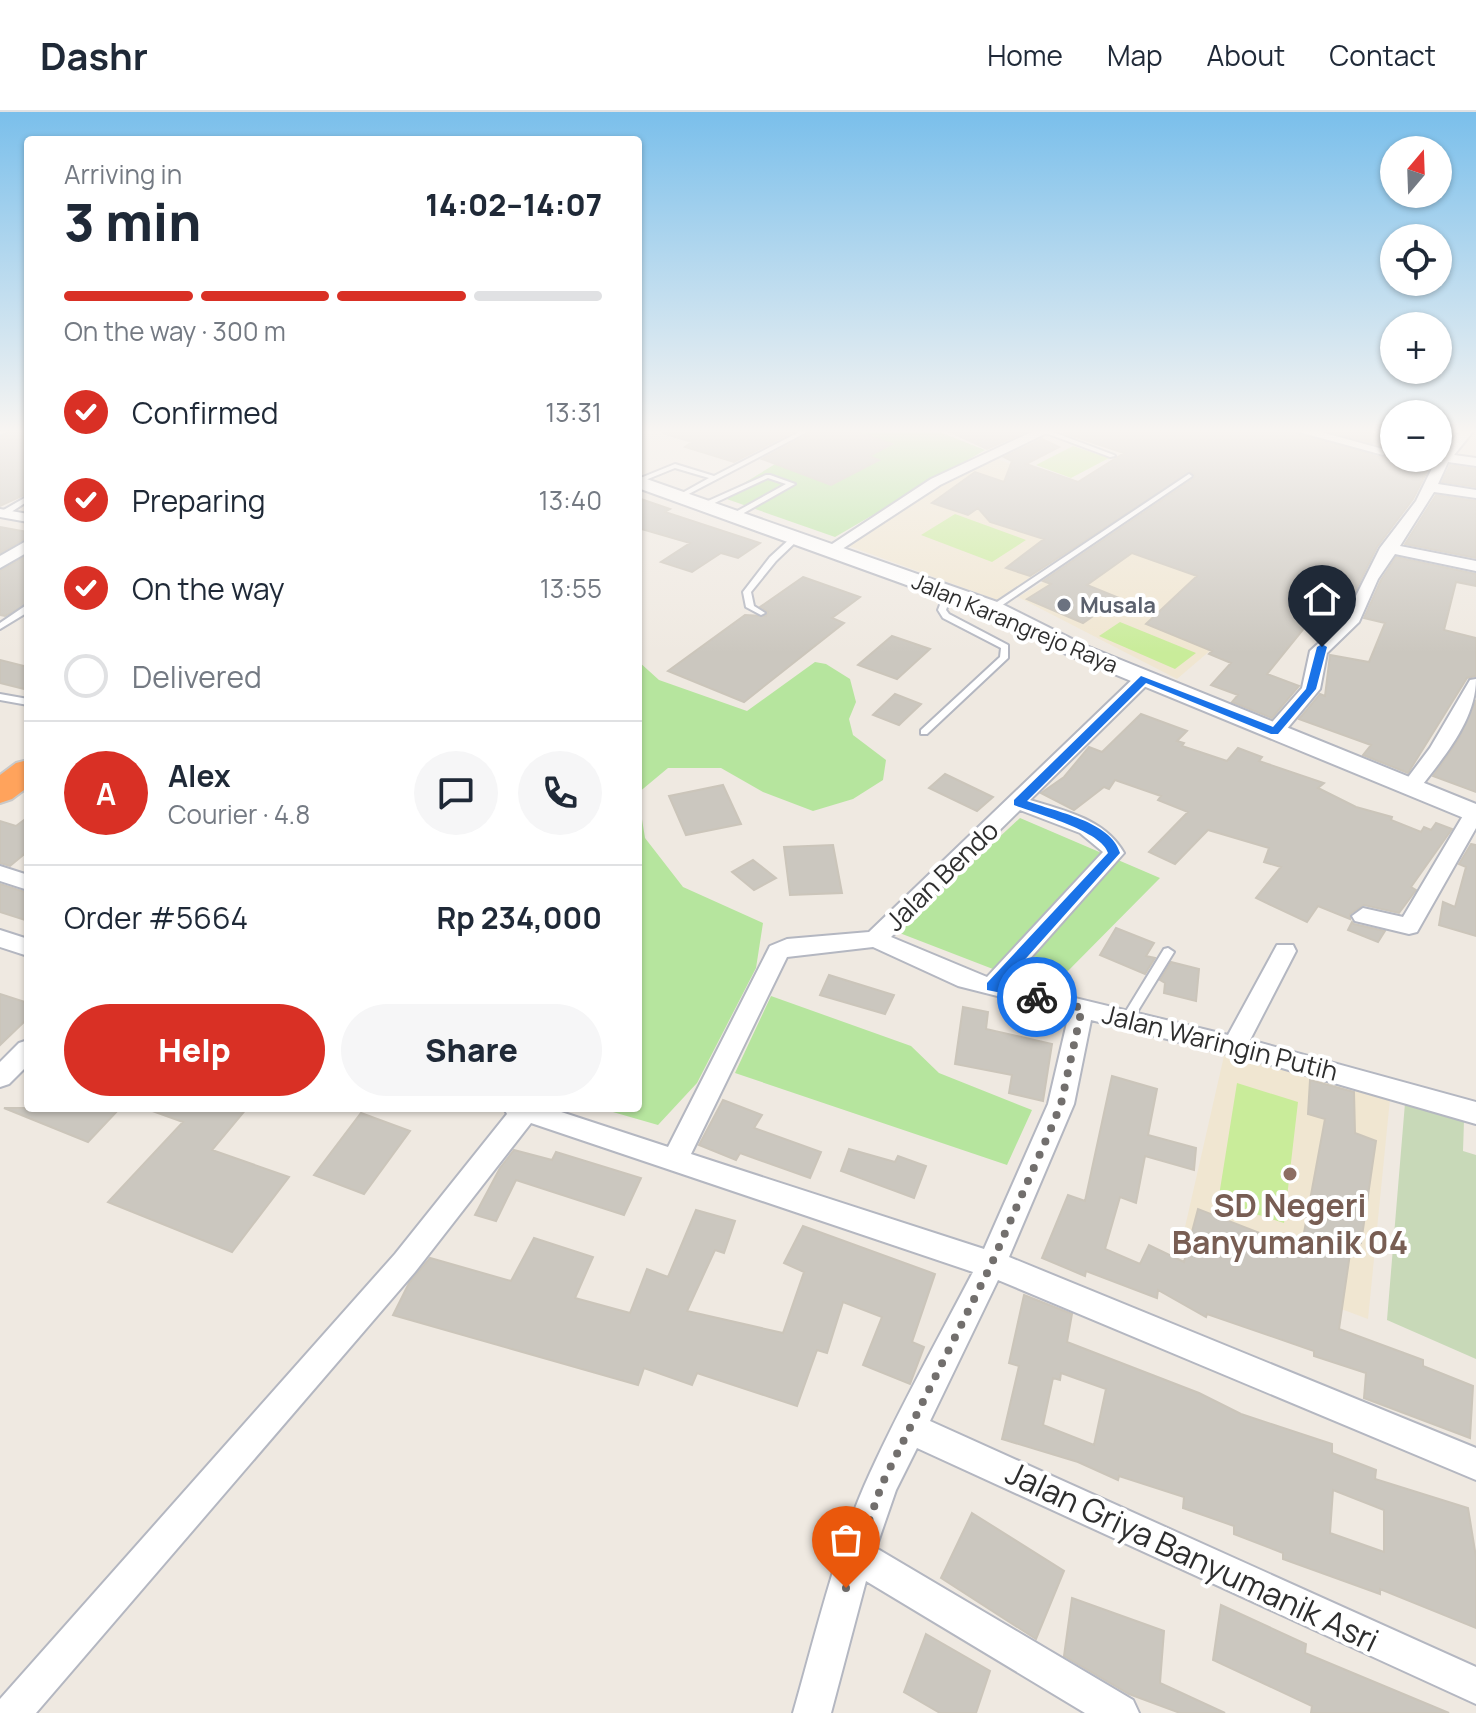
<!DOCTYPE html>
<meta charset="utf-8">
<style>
:root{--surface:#fff;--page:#f6f6f7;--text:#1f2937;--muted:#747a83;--line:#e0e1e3;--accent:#d93025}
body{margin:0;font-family:Manrope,sans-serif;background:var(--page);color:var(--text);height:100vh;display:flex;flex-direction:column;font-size:30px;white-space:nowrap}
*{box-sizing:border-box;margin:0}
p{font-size:26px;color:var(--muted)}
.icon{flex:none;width:44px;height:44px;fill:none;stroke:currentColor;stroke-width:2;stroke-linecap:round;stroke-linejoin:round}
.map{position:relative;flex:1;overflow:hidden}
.panel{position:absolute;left:24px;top:24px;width:618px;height:976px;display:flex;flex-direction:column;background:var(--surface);border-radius:8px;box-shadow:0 2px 6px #0004}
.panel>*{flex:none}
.needle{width:52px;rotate:19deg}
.fabs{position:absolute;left:1380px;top:24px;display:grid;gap:16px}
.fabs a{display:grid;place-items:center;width:72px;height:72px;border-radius:50%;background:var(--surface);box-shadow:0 2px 6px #0004;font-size:40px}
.pin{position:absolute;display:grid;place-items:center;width:68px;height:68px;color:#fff;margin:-82px -34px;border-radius:50% 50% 50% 0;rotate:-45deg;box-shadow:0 0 8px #0007}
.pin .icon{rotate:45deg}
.courier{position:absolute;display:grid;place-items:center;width:80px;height:80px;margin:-40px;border:6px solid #1a73e8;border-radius:50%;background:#fff;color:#222;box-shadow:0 2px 10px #0007}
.overview em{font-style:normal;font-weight:800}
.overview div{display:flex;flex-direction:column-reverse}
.overview{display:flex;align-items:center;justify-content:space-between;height:136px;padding:0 40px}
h1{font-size:52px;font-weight:800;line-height:60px}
.bar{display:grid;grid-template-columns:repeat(4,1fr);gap:12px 8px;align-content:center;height:96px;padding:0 40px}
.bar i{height:10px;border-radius:6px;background:var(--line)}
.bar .selected{background:var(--accent)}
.bar p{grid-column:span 4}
.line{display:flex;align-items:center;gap:20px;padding:0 40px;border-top:2px solid var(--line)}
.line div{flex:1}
.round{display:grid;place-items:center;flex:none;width:84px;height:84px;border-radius:42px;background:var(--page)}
ol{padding:0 40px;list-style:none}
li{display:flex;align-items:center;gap:24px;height:88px}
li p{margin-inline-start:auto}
li .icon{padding:8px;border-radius:50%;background:var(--accent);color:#fff;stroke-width:4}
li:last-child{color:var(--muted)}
li i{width:44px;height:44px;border:4px solid var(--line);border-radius:50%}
.cta{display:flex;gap:16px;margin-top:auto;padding:16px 40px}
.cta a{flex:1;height:92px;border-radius:48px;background:var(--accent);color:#fff;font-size:32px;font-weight:800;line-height:92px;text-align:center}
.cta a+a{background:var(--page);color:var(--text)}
header{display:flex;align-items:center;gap:48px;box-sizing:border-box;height:112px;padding:0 40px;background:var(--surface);border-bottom:2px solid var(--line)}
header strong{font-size:38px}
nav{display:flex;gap:44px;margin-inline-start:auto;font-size:28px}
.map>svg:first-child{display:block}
.education{fill:#f0e6d1}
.green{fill:#b6e59e}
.cemetery{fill:#c8d9b8}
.pitch{fill:#c9ec9a}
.building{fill:#cbc7bf;stroke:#cbc5ba;stroke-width:2;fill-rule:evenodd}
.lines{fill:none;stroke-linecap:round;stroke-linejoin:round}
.lane-casing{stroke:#b4b7c1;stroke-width:4}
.street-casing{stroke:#b4b7c1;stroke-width:4}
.secondary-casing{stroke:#b4b7c1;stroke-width:4}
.highway-casing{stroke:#c9c9c9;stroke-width:4}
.lane{fill:#fff;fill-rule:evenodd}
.street{fill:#fff;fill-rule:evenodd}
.secondary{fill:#fff;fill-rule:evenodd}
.highway{fill:#ffa35c;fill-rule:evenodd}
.route{fill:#1a73e8}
.done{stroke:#726f6d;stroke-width:8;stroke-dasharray:0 14.4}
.worship-dot{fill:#6b7280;stroke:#fff;stroke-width:3}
.education-dot{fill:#8d6e63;stroke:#fff;stroke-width:3}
.labels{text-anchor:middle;stroke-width:8;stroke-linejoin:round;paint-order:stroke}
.far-worship-label{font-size:22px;font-weight:bold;fill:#5b616d;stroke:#fff;text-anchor:start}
.far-street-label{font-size:22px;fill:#2e2e2e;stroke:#fff}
.street-label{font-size:26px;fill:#2e2e2e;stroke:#fff}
.near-education-label{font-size:32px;font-weight:bold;fill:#785e54;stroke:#fff}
.near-street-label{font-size:32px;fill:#2e2e2e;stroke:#fff}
</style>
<header>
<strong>Dashr</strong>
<nav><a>Home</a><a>Map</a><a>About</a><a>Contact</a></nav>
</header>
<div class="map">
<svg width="1476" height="1601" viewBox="0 0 1476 1601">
<rect width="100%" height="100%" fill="#efe9e1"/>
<!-- education -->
<path class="education" d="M 994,346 L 1133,396 L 997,488 L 846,433 L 925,382 Z
M 1159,400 L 1254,501 L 1177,567 L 1018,485 Z
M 1226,935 L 1390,987 L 1368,1207 L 1180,1137 Z"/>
<!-- green -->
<path class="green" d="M 833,317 L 932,317 L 985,338 L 835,425 L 721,385 Z
M 638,549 L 659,568 L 747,599 L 815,550 L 826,552 L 850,567 L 856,590 L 849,607 L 853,623 L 886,648 L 883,668 L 853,687 L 813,699 L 763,680 L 721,656 L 668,656 L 638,681 Z
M 638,682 L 645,726 L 683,775 L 763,811 L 756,856 L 697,971 L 658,1013 L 599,996 L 638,996 Z
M 1020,706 L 1160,766 L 1060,867 L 1011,864 L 897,820 Z
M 771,884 L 911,934 L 939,961 L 1032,998 L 1007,1053 L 735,961 Z"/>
<!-- cemetery -->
<path class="cemetery" d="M 1405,991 L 1464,1009 L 1463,1039 L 1476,1043 L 1476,1247 L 1387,1208 Z"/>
<!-- pitch -->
<path class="pitch" d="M 1073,334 L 1109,346 L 1071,366 L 1036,353 Z
M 955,402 L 1026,428 L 992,450 L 921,423 Z
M 1120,510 L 1196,541 L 1175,557 L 1099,524 Z
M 1237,971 L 1298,990 L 1284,1111 L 1218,1090 Z"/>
<!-- building -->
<path class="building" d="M 14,317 L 28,317 L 28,381 L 0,394 L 0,326 Z
M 664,317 L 798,317 L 734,350 L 685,335 L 692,330 L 663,321 Z
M 807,317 L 848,317 L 892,332 L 869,344 L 879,348 L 831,373 L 762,347 L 806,324 Z
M 944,317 L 1020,317 L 1025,320 L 987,337 Z
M 1065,317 L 1285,317 L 1382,346 L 1393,340 L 1391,336 L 1321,317 L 1353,317 L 1394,327 L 1394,346 L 1434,346 L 1413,387 L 1377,435 L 1342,506 L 1328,518 L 1330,484 L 1267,562 L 1299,574 L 1272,606 L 1232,590 L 1238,583 L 1211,573 L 1231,551 L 1209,542 L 1212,539 L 1146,512 L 1197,464 L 1132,441 L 1087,473 L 1119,486 L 1083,511 L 1027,487 L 1051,472 L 1043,469 L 1193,367 L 1195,364 L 1191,360 L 1030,464 L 1006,456 L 1044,427 L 990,410 L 978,396 L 968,403 L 932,391 L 975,360 L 1004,370 L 1012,349 L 1004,345 L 1042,327 L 1059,335 L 1026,352 L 1078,370 L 1124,341 L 1064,321 Z
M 1450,353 L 1476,357 L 1476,375 L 1442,370 Z
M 1436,383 L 1476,389 L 1476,446 L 1405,432 Z
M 638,386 L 670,397 L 665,400 L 760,431 L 738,446 L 721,441 L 692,460 L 661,450 L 690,431 L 638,416 Z
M 0,415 L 28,420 L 28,425 L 0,441 Z
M 28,443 L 28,491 L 5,504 L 0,503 L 0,459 Z
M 1396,445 L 1476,462 L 1476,474 L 1456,470 L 1444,518 L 1476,526 L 1476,564 L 1467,566 L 1408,661 L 1363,643 L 1371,633 L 1299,607 L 1320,582 L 1325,584 L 1330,543 L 1369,550 L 1385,511 L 1364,506 L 1381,468 Z
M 803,465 L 860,485 L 832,506 L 844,511 L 744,590 L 668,559 L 745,503 L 766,504 L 768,500 L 760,495 Z
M 892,524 L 930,537 L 897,567 L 858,553 Z
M 0,548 L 28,555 L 28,578 L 0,571 Z
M 895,582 L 921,592 L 899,613 L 873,603 Z
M 1476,588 L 1476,680 L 1433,664 L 1458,628 Z
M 1141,602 L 1187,619 L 1177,629 L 1184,631 L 1182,634 L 1227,649 L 1238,636 L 1262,645 L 1259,649 L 1324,671 L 1318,676 L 1356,695 L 1392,705 L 1391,708 L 1421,720 L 1424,715 L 1431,718 L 1436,711 L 1452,717 L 1411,775 L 1416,778 L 1399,801 L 1364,793 L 1350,802 L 1350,807 L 1318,794 L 1307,810 L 1256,786 L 1281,755 L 1264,750 L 1269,736 L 1208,718 L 1175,752 L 1149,740 L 1188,700 L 1158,688 L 1161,684 L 1115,668 L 1109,677 L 1104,675 L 1074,698 L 1041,681 L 1064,665 L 1089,635 L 1102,640 Z
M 945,662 L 993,685 L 977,699 L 929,676 Z
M 723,673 L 741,712 L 686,723 L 669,684 Z
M 28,705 L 28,739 L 10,754 L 0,751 L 0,709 L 16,714 Z
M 1471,732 L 1476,733 L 1476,824 L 1439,813 L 1443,790 L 1455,795 L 1466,755 L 1459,752 Z
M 833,733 L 842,781 L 790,783 L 784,735 Z
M 753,748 L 776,766 L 754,778 L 732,760 Z
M 0,772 L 28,781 L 28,809 L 0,800 Z
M 1352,810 L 1354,812 L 1385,819 L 1378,830 L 1348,818 Z
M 1116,816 L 1154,831 L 1146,844 L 1155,846 L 1145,862 L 1100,843 Z
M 1171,850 L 1199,857 L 1196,889 L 1164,881 L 1165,871 L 1160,868 Z
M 829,863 L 894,883 L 885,902 L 820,883 Z
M 0,882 L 28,891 L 28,906 L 0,933 Z
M 963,895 L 988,900 L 986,917 L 1052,932 L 1043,989 L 1009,981 L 1012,963 L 955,952 Z
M 1112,964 L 1157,977 L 1148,1023 L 1196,1036 L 1194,1058 L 1145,1044 L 1136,1091 L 1120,1085 L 1105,1137 L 1140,1152 L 1149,1133 L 1184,1150 L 1198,1097 L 1301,1137 L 1325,1007 L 1308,1002 L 1310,968 L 1354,980 L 1355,1021 L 1376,1029 L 1361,1131 L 1352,1128 L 1339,1217 L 1423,1248 L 1423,1254 L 1473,1274 L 1470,1326 L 1364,1286 L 1366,1261 L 1314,1244 L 1314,1239 L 1207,1202 L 1206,1205 L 1158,1178 L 1157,1186 L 1086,1159 L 1085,1164 L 1042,1146 L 1068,1083 L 1085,1089 Z
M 723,988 L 762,1003 L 754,1016 L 821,1040 L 810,1066 L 740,1041 L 736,1048 L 699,1033 Z
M 4,996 L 120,996 L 88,1030 Z
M 153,996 L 247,996 L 212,1038 L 289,1065 L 232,1140 L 108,1090 L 183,1010 L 152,999 Z
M 361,1001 L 410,1019 L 364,1082 L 314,1063 Z
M 849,1037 L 895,1050 L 898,1044 L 926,1054 L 914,1086 L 841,1059 Z
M 514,1038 L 552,1048 L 556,1040 L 641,1066 L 624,1103 L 516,1068 L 496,1109 L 475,1103 L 500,1056 Z
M 696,1098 L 735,1109 L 724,1141 L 715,1138 L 687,1199 L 783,1221 L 804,1160 L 784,1151 L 803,1114 L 935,1162 L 912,1230 L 924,1235 L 910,1272 L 863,1253 L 882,1205 L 843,1190 L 827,1241 L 817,1238 L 797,1294 L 697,1261 L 692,1273 L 644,1256 L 638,1273 L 393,1203 L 409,1171 L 430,1146 L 511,1169 L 534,1126 L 593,1145 L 575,1186 L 630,1201 L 647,1157 L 668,1165 Z
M 1024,1183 L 1072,1202 L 1067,1230 L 1199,1281 L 1241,1302 L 1332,1332 L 1332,1341 L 1376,1358 L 1375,1367 L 1468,1396 L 1476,1445 L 1476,1516 L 1380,1477 L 1380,1482 L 1283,1447 L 1283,1441 L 1234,1422 L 1234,1414 L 1183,1396 L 1184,1385 L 1119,1364 L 1118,1368 L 1078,1350 L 1002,1327 L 1019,1254 L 1009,1251 ZM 1061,1261 L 1106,1277 L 1094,1333 L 1043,1313 L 1053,1266 L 1060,1268 ZM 1333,1378 L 1384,1398 L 1384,1440 L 1330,1421 Z
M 972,1401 L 1064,1459 L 1036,1527 L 941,1466 Z
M 1072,1486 L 1164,1519 L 1160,1571 L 1225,1601 L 1180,1601 L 1129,1582 L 1064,1544 Z
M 1221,1493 L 1306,1532 L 1305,1541 L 1449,1601 L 1311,1601 L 1312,1594 L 1213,1548 Z
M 926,1522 L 990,1559 L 976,1601 L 940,1601 L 904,1580 Z"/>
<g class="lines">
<defs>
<path id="lane" d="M 1045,317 L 1114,343 L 1115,344 L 1110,345 L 1043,320 L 1042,319 Z
M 803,318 L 805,319 L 805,321 L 681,386 L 675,385 L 709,366 L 675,356 L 638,371 L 638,367 L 675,352 L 714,364 Z
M 1189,362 L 1192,364 L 1191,365 L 995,498 L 989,498 L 988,496 Z
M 766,363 L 770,363 L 795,372 L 735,406 L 731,404 L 732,402 L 786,372 L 768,366 L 706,395 L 699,393 Z
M 28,384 L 28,389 L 5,404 L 0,404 L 0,400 Z
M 793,424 L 800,426 L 776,449 L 751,480 L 754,494 L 765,501 L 761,503 L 746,495 L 743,480 L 770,445 Z
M 946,477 L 953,479 L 946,498 L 949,502 L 1008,533 L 1008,546 L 927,622 L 921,622 L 921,618 L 1000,545 L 1001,536 L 943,506 L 938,498 Z
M 25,494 L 28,494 L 28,500 L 0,517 L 0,511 Z
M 0,582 L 28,587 L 28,593 L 0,588 Z
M 1168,836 L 1174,840 L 1131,910 L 1123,910 L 1121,907 L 1123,904 L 1164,837 Z"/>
<path id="street" d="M 0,317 L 11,317 L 0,323 Z
M 1038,317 L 1055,317 L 940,373 L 836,441 L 823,438 L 931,367 Z
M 1288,317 L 1310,317 L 1390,339 L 1383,343 Z
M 1462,317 L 1475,317 L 1454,343 L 1476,346 L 1476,354 L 1448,350 L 1438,372 L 1476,378 L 1476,386 L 1434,380 L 1400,434 L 1476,449 L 1476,459 L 1395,442 L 1378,467 L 1359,510 L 1327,541 L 1320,577 L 1281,624 L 1267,624 L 1267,616 L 1302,576 L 1310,539 L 1344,508 L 1380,436 L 1416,389 L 1438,344 Z
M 0,397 L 28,402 L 28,410 L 0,405 Z
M 28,428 L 28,440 L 0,456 L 0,444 Z
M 1144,561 L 1150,562 L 1150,570 L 1030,688 C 1065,699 1105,707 1124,741 L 1009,870 L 1228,923 L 1277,833 L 1293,833 L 1296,839 L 1250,928 L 1476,990 L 1476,1012 L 1275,954 L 1091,908 L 1074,992 L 1009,1145 L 1476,1336 L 1476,1368 L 998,1168 L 930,1309 L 1476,1555 L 1476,1592 L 917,1336 L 896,1378 L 876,1436 L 1133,1588 L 1139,1601 L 1085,1601 L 866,1469 L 831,1601 L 793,1601 C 816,1521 835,1437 870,1361 C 901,1293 938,1227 973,1160 L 531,1011 L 415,1160 L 36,1601 L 0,1601 L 0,1587 L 395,1142 L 507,1002 L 504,996 L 549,996 L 668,1035 L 770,834 L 787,827 L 869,820 L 1138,562 ZM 1020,698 L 1080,721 L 1103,740 L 987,865 L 891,825 ZM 873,835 L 958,874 L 1069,902 L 1048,992 L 984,1137 L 691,1042 L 787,845 Z
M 1476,567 C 1476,609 1442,647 1417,680 L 1403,680 L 1400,676 L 1430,636 L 1470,568 Z
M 1476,696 L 1476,716 L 1417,820 L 1409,822 L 1355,809 L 1352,804 L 1363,796 L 1403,805 L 1467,697 Z
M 0,754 L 28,763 L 28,778 L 0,769 Z
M 0,818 L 28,827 L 28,844 L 0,835 Z
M 28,928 L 28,953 L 9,972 L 0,975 L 0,950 L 19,931 Z"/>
<path id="secondary" d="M 638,364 L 1000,491 L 1084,533 L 1476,692 L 1476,711 L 1068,543 L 984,501 L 638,376 Z"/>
<path id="highway" d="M 28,648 L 28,675 L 12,687 L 0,691 L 0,663 L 16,651 Z"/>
</defs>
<!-- lane casing -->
<use href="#lane" class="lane-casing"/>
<!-- street casing -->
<use href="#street" class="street-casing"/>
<!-- secondary casing -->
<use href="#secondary" class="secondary-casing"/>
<!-- highway casing -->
<use href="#highway" class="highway-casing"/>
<!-- lane -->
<use href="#lane" class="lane"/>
<!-- street -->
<use href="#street" class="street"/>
<!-- secondary -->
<use href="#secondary" class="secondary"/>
<!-- highway -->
<use href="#highway" class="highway"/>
</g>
<!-- sky -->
<linearGradient id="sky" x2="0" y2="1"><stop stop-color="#7abfeb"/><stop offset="0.59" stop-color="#f8f5f2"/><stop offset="1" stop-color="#f8f5f2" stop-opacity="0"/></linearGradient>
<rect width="1476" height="541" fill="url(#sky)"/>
<!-- route -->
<path class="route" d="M 1322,532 L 1327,535 L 1316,577 L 1278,622 L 1271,622 L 1146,571 L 1027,689 C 1055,700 1111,709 1120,741 L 1003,872 L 1042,882 L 1042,889 L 987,878 L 987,871 L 1108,741 C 1102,719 1037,702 1014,693 L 1014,688 L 1141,564 L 1273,615 L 1306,577 L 1317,535 Z"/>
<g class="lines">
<!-- done -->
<path class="done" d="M 846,1476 L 882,1372 L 991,1153 L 1050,1019 L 1061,992 L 1082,896 L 1037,885"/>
</g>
<!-- markers -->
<circle class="worship-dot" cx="1064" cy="493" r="8"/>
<circle class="education-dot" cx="1290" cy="1062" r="8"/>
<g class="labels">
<!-- far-worship labels -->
<g class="far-worship-label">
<text x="1080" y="501">Musala</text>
</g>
<!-- far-street labels -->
<g class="far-street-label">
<text transform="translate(1015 511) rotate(23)" y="8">Jalan Karangrejo Raya</text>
</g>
<!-- street labels -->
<g class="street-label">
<text transform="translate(942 764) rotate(-44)" y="9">Jalan Bendo</text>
<text transform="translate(1220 931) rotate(14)" y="9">Jalan Waringin Putih</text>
</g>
<!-- near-education labels -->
<g class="near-education-label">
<text x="1290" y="1105">SD Negeri<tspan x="1290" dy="37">Banyumanik 04</tspan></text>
</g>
<!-- near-street labels -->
<g class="near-street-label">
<text transform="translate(1192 1445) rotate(25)" y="11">Jalan Griya Banyumanik Asri</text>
</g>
</g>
</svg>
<div class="fabs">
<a><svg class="needle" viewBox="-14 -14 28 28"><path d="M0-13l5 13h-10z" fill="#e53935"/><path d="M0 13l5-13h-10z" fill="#747a83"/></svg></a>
<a><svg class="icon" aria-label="locate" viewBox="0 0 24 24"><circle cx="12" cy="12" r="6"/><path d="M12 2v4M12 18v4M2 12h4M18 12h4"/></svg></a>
<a>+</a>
<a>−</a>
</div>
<div class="pin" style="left:846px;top:1476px;background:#ea580c"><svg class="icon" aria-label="bag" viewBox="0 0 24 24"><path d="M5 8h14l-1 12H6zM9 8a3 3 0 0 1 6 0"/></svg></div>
<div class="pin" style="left:1322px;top:535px;background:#1f2937"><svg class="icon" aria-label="home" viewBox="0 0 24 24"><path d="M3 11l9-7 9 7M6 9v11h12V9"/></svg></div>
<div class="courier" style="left:1037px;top:885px"><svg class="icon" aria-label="bike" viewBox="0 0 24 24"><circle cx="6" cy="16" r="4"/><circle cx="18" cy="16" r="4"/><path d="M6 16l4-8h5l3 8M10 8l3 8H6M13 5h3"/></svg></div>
<section class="panel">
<div class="overview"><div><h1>3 min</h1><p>Arriving in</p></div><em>14:02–14:07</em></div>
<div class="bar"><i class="selected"></i><i class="selected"></i><i class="selected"></i><i></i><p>On the way · 300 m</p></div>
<ol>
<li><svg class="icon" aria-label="check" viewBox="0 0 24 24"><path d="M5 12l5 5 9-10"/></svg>Confirmed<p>13:31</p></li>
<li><svg class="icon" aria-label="check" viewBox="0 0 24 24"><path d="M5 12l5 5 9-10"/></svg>Preparing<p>13:40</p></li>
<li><svg class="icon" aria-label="check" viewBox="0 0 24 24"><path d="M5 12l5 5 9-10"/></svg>On the way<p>13:55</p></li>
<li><i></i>Delivered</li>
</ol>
<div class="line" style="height:144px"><b class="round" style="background:var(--accent);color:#fff">A</b><div><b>Alex</b><p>Courier · 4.8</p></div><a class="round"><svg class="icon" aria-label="chat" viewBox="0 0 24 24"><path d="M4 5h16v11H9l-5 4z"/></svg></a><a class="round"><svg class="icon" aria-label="phone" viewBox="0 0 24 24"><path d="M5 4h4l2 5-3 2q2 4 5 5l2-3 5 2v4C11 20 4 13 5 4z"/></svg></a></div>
<div class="line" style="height:104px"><div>Order #5664</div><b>Rp 234,000</b></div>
<div class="cta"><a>Help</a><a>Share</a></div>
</section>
</div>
